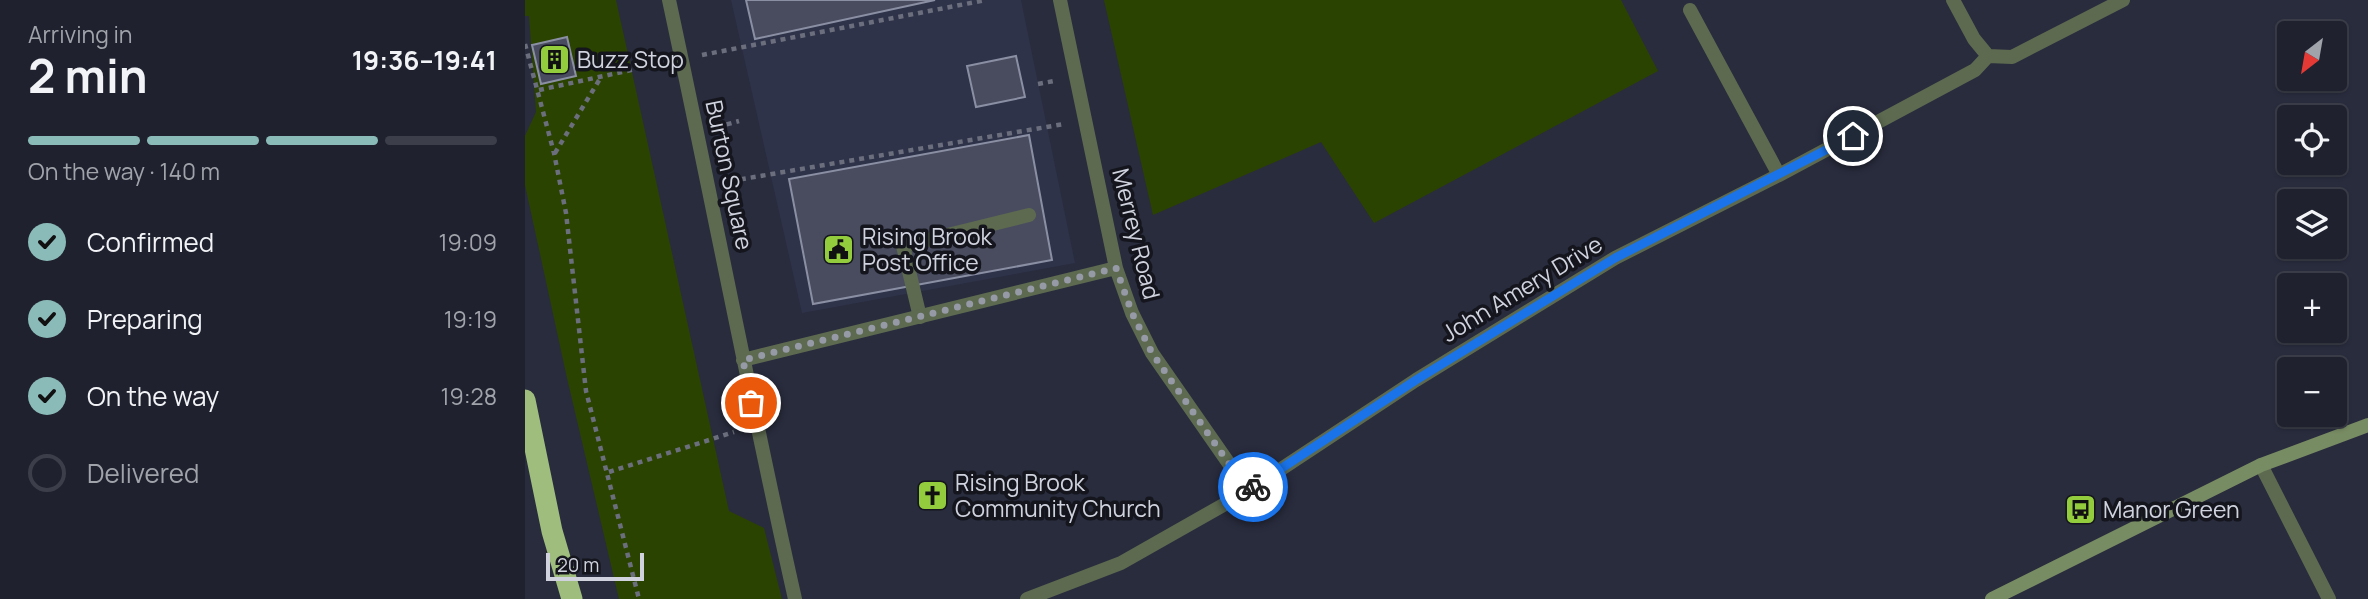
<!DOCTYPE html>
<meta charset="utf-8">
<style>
:root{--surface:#1f212e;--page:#272936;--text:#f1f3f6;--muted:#a1a3aa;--line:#3c3e4a;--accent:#8bbbb9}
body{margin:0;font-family:Manrope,sans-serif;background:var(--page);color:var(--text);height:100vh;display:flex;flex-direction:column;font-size:26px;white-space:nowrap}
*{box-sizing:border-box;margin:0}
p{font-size:23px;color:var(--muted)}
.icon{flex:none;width:38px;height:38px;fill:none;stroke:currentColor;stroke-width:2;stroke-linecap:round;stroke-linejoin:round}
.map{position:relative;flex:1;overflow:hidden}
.panel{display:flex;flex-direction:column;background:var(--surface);width:525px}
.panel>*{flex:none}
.needle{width:46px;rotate:211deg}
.tools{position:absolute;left:1752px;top:21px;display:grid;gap:14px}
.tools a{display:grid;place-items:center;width:70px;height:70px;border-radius:7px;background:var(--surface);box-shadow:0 2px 5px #0004,0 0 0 2px var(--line);font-size:35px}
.scale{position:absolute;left:21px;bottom:18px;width:98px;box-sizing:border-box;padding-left:7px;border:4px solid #d0d3de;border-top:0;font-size:19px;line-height:24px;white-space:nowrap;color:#d0d3de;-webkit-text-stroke:5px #14151d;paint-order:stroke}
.pin{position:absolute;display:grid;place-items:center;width:60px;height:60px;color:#fff;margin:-30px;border:4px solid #fff;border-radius:50%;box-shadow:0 2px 7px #0007}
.courier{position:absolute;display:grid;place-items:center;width:70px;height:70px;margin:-35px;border:5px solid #1a73e8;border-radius:50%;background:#fff;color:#222;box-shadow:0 2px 9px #0007}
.overview em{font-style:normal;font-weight:700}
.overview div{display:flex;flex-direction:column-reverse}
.overview{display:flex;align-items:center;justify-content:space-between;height:119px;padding:0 28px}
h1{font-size:46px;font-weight:700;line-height:52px}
.bar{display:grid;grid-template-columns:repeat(4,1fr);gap:10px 7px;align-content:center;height:84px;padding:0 28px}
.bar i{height:9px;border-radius:5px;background:var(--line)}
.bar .selected{background:var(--accent)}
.bar p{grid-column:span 4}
ol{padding:0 28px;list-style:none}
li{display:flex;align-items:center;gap:21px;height:77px}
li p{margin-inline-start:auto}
li .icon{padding:7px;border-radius:50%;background:var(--accent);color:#111;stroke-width:4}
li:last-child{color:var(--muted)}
li i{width:38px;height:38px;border:4px solid var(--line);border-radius:50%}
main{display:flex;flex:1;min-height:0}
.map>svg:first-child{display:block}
.built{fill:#2f334a}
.green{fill:#2b4300}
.building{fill:#494c5f;stroke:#8b8fa4;stroke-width:2}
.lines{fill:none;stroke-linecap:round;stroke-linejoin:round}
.path{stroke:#6b6e7c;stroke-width:4.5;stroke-dasharray:5 5;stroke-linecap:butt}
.lane{stroke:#5d6a50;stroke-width:14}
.street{stroke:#5d6a50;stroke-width:14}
.secondary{stroke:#788c63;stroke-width:14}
.highway{stroke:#9fbd7d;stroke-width:21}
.done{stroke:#9699a6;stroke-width:7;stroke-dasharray:0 12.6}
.route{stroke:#1a73e8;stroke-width:9}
.labels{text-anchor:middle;stroke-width:7;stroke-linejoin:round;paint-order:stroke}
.poi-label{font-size:23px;fill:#d0d3de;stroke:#14151d;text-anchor:start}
.street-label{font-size:23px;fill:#d0d3de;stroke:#14151d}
</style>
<main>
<section class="panel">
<div class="overview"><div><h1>2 min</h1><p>Arriving in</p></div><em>19:36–19:41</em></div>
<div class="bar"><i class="selected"></i><i class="selected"></i><i class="selected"></i><i></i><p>On the way · 140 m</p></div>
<ol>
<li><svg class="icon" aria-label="check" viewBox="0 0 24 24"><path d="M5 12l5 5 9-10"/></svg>Confirmed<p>19:09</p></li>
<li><svg class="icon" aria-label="check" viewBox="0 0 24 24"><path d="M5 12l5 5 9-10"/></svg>Preparing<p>19:19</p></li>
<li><svg class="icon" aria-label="check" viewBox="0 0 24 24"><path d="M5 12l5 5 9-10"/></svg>On the way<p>19:28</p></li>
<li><i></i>Delivered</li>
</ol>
</section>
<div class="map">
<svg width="1843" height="599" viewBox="0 0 1843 599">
<rect width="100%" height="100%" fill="#292c3d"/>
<!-- built -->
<path class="built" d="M 206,0 L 496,0 L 550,263 L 277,313 Z"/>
<!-- green -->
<path class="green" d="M 0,0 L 91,0 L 204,511 L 239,528 L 257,599 L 94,599 L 42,378 L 0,185 L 0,136 L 11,112 L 4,16 L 0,16 Z
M 579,0 L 1096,0 L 1133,71 L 849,223 L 796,142 L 628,215 Z"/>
<!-- building -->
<path class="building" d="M 221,0 L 410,0 L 230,39 Z
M 42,37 L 51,76 L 16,84 L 7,45 Z
M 491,56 L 500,97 L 451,107 L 442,66 Z
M 504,135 L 527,260 L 288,304 L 264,179 Z"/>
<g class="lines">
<!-- path -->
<path class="path" d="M 0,44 L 29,153 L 41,213 L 61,391 L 114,599
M 177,55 L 461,0
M 513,84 L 529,81
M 14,90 L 134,64
M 192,127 L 214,121
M 30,153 L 76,77
M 206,181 L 539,124
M 84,472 L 209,432"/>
<!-- lane -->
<path class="lane" d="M 395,317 L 378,246 L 504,215"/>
<!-- street -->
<path class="street" d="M 144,0 C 187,199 225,400 270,599
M 535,0 L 591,268 L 607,313 L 627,353 L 723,491
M 1428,0 L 1449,39 L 1463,56
M 1165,10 L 1254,175
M 218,360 L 591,268
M 1736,465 L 1804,599
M 502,599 L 596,563 L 723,491 L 891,380 L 1090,258 L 1254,175 L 1450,70 L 1463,56 L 1487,57 L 1598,0"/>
<!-- secondary -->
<path class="secondary" d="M 1467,599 L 1736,465 L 1843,425"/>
<!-- highway -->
<path class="highway" d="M 0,400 L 27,531 L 47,599"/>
</g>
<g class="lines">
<!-- done -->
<path class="done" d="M 226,403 L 218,360 L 591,268 L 607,313 L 627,353 L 723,491 L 728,487"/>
<!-- route -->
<path class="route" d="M 728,487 L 891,380 L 1090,258 L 1328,136"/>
</g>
<!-- icons -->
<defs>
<symbol id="building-square" viewBox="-11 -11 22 22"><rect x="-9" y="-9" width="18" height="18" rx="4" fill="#93cc3d" stroke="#14151d"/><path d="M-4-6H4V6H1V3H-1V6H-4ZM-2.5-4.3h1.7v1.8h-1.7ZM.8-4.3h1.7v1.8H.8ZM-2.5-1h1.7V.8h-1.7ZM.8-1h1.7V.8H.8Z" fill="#111"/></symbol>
<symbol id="civic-square" viewBox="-11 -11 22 22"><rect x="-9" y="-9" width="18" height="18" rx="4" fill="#93cc3d" stroke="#14151d"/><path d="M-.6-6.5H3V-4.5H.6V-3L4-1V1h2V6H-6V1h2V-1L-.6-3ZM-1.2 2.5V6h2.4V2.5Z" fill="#111"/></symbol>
<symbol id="church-square" viewBox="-11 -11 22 22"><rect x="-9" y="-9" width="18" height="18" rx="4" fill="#93cc3d" stroke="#14151d"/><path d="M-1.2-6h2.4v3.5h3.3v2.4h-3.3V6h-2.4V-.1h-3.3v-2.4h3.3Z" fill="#111"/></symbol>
<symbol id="bus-square" viewBox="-11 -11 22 22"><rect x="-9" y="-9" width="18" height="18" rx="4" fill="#93cc3d" stroke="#14151d"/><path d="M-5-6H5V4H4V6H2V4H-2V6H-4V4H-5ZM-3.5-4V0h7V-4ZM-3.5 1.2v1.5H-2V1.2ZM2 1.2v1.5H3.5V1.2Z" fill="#111"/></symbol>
</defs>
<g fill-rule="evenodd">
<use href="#building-square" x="12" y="42" width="35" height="35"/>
<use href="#civic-square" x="296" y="232" width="35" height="35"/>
<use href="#church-square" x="390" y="478" width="35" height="35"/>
<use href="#bus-square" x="1538" y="492" width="35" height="35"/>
</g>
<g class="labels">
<!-- poi labels -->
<g class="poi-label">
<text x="52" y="68">Buzz Stop</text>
<text x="337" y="245">Rising Brook<tspan x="337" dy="26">Post Office</tspan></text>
<text x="430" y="491">Rising Brook<tspan x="430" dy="26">Community Church</tspan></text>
<text x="1578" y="518">Manor Green</text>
</g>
<!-- street labels -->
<g class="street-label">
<text transform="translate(204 175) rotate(78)" y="8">Burton Square</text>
<text transform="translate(611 234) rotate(76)" y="8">Merrey Road</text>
<text transform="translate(997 289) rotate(-31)" y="8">John Amery Drive</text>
</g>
</g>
</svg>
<div class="tools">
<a><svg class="needle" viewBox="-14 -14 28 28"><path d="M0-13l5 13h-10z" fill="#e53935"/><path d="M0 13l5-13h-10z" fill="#a1a3aa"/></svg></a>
<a><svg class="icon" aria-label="locate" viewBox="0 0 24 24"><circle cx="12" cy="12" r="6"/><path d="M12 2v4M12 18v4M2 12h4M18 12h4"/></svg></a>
<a><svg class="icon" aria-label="layers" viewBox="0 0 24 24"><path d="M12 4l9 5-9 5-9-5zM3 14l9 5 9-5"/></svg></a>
<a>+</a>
<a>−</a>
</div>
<div class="scale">20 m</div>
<div class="pin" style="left:226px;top:403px;background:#ea580c"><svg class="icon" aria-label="bag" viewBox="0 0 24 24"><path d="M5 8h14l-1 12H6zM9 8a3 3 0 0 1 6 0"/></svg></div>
<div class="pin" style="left:1328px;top:136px;background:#1f2937"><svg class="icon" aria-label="home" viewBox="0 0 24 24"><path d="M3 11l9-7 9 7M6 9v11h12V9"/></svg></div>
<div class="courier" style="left:728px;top:487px"><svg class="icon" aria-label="bike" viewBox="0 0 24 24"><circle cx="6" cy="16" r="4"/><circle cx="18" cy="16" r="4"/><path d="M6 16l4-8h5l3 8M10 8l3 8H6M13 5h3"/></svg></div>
</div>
</main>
